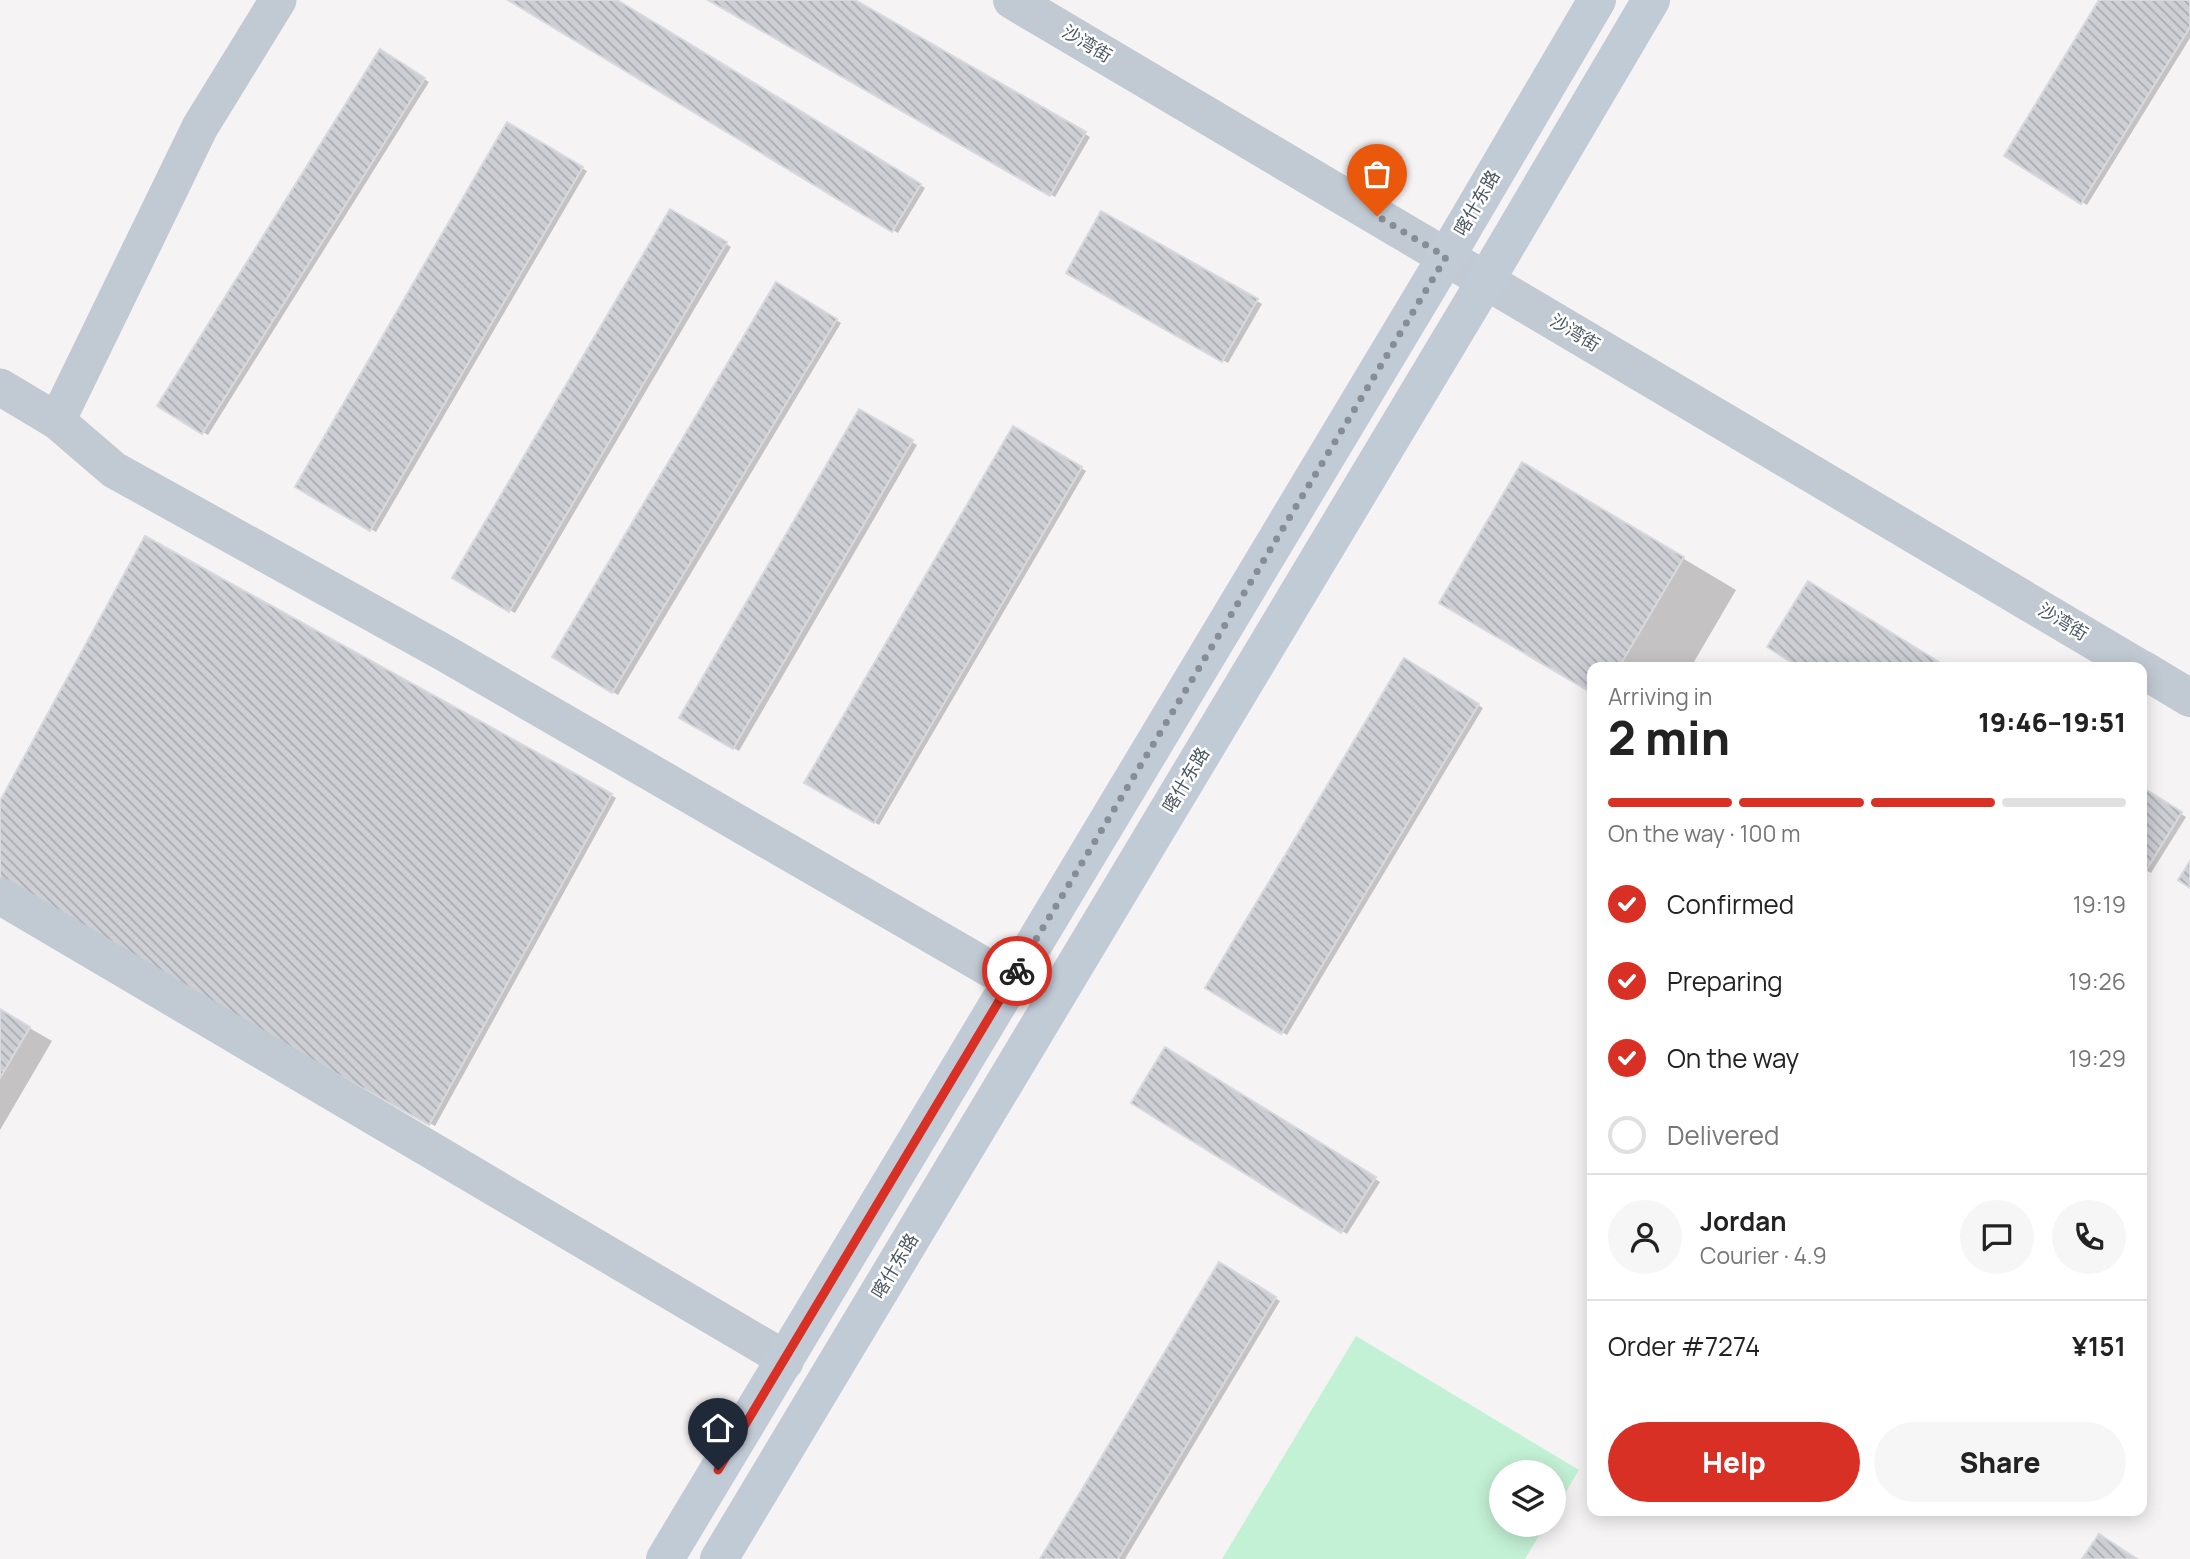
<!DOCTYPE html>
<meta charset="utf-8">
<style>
:root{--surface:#fff;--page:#f6f6f6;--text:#222;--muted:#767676;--line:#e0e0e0;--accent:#d93025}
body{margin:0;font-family:Manrope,"Noto Sans SC",sans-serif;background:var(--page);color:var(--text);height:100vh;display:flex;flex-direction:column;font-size:26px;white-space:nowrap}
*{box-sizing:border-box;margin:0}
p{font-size:23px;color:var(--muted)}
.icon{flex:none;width:38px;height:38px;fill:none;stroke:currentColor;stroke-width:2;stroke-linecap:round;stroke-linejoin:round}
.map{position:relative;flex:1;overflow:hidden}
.details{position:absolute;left:1587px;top:662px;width:560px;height:854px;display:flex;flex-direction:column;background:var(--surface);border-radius:14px;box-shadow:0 4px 18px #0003}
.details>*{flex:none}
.fabs{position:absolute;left:1489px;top:1460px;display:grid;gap:14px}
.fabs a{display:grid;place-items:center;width:77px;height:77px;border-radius:50%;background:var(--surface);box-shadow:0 4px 18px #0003;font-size:35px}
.pin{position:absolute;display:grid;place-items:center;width:60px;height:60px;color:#fff;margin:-72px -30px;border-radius:50% 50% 50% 0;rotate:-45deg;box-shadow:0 0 7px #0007}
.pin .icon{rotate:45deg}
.courier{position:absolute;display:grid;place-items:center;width:70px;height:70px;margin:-35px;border:5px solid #d93025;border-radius:50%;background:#fff;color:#222;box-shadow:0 2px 9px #0007}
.overview em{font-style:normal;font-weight:800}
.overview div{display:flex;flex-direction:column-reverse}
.overview{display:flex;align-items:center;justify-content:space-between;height:119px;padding:0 21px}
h1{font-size:46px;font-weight:800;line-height:52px}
.bar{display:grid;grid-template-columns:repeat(4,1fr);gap:10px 7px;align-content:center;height:84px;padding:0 21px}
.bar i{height:9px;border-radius:5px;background:var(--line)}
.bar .active{background:var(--accent)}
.bar p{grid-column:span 4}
.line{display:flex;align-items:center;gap:18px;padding:0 21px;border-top:2px solid var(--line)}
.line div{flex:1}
.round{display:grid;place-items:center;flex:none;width:74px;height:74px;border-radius:37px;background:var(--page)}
ol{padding:0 21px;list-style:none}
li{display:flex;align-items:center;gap:21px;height:77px}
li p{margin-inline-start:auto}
li .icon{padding:7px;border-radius:50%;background:var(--accent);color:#fff;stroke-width:4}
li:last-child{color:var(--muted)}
li i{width:38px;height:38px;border:4px solid var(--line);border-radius:50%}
.button{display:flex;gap:14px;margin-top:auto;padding:14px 21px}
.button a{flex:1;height:80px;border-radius:42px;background:var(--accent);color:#fff;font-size:28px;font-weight:800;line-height:80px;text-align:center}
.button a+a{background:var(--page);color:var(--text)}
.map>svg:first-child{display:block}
.pitch{fill:#c3f1d5}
.shadow{fill:#0003}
.building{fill:url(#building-back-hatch);stroke:#d7d9de;stroke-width:2}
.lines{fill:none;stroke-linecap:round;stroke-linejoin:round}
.minor{stroke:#c1cad2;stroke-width:37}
.tertiary{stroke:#c1cad2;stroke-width:38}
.secondary{stroke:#c1cbd6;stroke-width:38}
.done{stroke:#868d94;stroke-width:7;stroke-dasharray:0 12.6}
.route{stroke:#d93025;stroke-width:9}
.labels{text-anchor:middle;stroke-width:5;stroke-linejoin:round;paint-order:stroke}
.street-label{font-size:18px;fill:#4a5661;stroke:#fff}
</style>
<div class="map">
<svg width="2190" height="1559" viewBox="0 0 2190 1559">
<defs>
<pattern id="building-back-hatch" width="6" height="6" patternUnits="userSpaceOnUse" patternTransform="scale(1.75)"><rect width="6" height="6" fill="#cdcfd5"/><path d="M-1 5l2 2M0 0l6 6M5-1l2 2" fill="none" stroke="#a8abb0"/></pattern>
</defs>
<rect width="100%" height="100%" fill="#f5f3f3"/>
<!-- pitch -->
<path class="pitch" d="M 1356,1336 L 1579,1470 L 1554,1511 L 1554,1472 L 1502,1472 L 1502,1524 L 1546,1524 L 1525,1559 L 1222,1559 Z"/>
<!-- shadow -->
<path class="shadow" d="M 511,0 L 614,0 L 925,188 L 898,233 Z
M 711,0 L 852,0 L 1090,137 L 1055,197 Z
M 2101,0 L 2190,0 L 2190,38 L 2087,205 L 2006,155 Z
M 381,52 L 429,82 L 208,435 L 160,405 Z
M 508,125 L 587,171 L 376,532 L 297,486 Z
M 671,211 L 731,247 L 515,613 L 454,578 Z
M 1102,213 L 1262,304 L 1228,363 L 1068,273 Z
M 776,285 L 841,323 L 618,695 L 554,656 Z
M 859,411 L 917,445 L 739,751 L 681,717 Z
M 1014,429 L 1086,471 L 879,825 L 807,782 Z
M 1577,495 L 1736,590 L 1691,667 L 1592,667 L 1592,691 L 1442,603 Z
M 146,539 L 616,798 L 435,1126 L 0,886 L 0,804 Z
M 1404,660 L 1483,708 L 1287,1035 L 1207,988 Z
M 2142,789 L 2186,817 L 2151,873 L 2142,868 Z
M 0,1011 L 52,1041 L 0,1130 Z
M 1165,1050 L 1380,1182 L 1347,1234 L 1133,1102 Z
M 1219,1265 L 1280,1301 L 1125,1559 L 1042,1559 Z"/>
<!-- building -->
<path class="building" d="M 508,0 L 617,0 L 921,184 L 892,232 Z
M 708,0 L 855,0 L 1086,132 L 1050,196 Z
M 2099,0 L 2190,0 L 2190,27 L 2081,204 L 2004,156 Z
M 380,49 L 425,78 L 202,434 L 157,406 Z
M 507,122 L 583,167 L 370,531 L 295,487 Z
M 670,209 L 727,242 L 509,612 L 452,578 Z
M 1101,211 L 1258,299 L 1222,362 L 1066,273 Z
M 776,282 L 837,319 L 612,693 L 552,657 Z
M 859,409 L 913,440 L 733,749 L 679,718 Z
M 1013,426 L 1082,467 L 874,823 L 804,783 Z
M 1522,462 L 1684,557 L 1619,667 L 1592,667 L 1592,693 L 1439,603 Z
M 145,536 L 612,794 L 429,1125 L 0,888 L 0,801 Z
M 1808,581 L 1947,667 L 1799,667 L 1767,647 Z
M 1404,658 L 1479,704 L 1281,1034 L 1205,988 Z
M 2142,787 L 2182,812 L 2145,872 L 2142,870 Z
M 2190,861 L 2190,888 L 2178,880 Z
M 0,1009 L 30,1027 L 0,1078 Z
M 1165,1047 L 1376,1177 L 1341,1233 L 1131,1103 Z
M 1219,1262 L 1276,1297 L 1118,1559 L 1040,1559 Z
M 2099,1534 L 2137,1559 L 2082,1559 Z"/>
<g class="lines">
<!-- minor -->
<path class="minor" d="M 0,387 L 57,421 L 200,127 L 278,0
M 57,421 L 114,470 L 441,651 L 1011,981
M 0,896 L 785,1359 L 785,1362"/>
<!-- tertiary -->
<path class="tertiary" d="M 1012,0 L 2138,667
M 2142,669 L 2190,698"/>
<!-- secondary -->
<path class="secondary" d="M 665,1559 L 1446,257 L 1597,0
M 719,1559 L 1486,280 L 1651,0"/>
</g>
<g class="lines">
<!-- done -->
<path class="done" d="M 1017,971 L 1446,257 L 1377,216"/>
<!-- route -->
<path class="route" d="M 718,1470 L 1017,971"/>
</g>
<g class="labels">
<!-- street labels -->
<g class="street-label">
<text transform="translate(1087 44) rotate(31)" y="6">沙湾街</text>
<text transform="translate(1477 203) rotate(-60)" y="6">喀什东路</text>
<text transform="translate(1575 333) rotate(31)" y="6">沙湾街</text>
<text transform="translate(2063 622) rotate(31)" y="6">沙湾街</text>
<text transform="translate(1186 780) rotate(-59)" y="6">喀什东路</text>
<text transform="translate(895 1266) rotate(-59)" y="6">喀什东路</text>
</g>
</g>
</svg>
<div class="fabs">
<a><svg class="icon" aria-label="layers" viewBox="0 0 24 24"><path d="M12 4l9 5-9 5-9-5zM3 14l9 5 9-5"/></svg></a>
</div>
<div class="pin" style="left:1377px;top:216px;background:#ea580c"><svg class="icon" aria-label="bag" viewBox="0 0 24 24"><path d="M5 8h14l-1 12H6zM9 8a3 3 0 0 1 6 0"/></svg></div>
<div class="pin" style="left:718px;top:1470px;background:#1f2937"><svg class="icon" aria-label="home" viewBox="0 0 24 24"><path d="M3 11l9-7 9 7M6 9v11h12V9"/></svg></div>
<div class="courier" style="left:1017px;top:971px"><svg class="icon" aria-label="bike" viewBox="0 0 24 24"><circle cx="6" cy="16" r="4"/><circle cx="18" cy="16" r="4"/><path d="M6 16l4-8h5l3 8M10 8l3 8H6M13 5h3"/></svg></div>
<section class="details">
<div class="overview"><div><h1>2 min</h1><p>Arriving in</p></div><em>19:46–19:51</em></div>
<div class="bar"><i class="active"></i><i class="active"></i><i class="active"></i><i></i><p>On the way · 100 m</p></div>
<ol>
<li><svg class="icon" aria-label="check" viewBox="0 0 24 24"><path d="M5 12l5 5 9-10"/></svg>Confirmed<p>19:19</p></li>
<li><svg class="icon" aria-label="check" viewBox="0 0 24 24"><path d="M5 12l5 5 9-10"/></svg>Preparing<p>19:26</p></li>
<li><svg class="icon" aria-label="check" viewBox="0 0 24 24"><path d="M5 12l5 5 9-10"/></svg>On the way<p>19:29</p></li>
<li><i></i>Delivered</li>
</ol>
<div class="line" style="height:126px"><a class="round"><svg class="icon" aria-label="person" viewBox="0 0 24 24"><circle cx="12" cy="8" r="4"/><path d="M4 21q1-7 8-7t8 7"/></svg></a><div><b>Jordan</b><p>Courier · 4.9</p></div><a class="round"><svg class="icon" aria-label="chat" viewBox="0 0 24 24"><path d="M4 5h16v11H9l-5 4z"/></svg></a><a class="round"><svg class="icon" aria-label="phone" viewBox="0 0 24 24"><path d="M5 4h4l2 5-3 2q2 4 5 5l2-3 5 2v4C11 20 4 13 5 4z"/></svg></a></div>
<div class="line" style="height:91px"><div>Order #7274</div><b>¥151</b></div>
<div class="button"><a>Help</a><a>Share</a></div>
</section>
</div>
